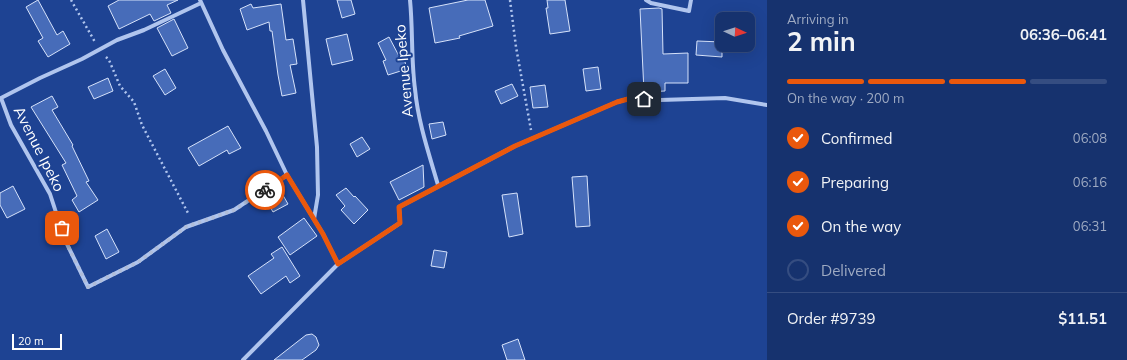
<!DOCTYPE html>
<meta charset="utf-8">
<style>
:root{--surface:#16326e;--page:#233e76;--text:#f1f3f6;--muted:#9eaac2;--line:#354d81;--accent:#ea580c}
body{margin:0;font-family:Mulish,sans-serif;background:var(--page);color:var(--text);height:100vh;display:flex;flex-direction:column;font-size:15px;white-space:nowrap}
*{box-sizing:border-box;margin:0}
p{font-size:13px;color:var(--muted)}
.icon{flex:none;width:22px;height:22px;fill:none;stroke:currentColor;stroke-width:2;stroke-linecap:round;stroke-linejoin:round}
.map{position:relative;flex:1;overflow:hidden}
.details{display:flex;flex-direction:column;background:var(--surface);width:360px}
.details>*{flex:none}
.needle{width:26px;rotate:94deg}
.controls{position:absolute;left:715px;top:12px;display:grid;gap:8px}
.controls a{display:grid;place-items:center;width:40px;height:40px;border-radius:8px;background:var(--surface);box-shadow:0 4px 16px #0002,0 0 0 1px var(--line);font-size:20px}
.scale{position:absolute;left:12px;bottom:10px;width:50px;box-sizing:border-box;padding-left:4px;border:2px solid #fff;border-top:0;font-size:11px;line-height:14px;white-space:nowrap;color:#fff;-webkit-text-stroke:3px #1e4393;paint-order:stroke}
.pin{position:absolute;display:grid;place-items:center;width:34px;height:34px;color:#fff;margin:-17px;border-radius:8px;box-shadow:0 2px 6px #0006}
.courier{position:absolute;display:grid;place-items:center;width:40px;height:40px;margin:-20px;border:3px solid #ea580c;border-radius:50%;background:#fff;color:#222;box-shadow:0 1px 5px #0007}
.headline em{font-style:normal;font-weight:700}
.headline div{display:flex;flex-direction:column-reverse}
.headline{display:flex;align-items:center;justify-content:space-between;height:68px;padding:0 20px}
h1{font-size:26px;font-weight:700;line-height:30px}
.bar{display:grid;grid-template-columns:repeat(4,1fr);gap:6px 4px;align-content:center;height:48px;padding:0 20px}
.bar i{height:5px;border-radius:3px;background:var(--line)}
.bar .current{background:var(--accent)}
.bar p{grid-column:span 4}
.line{display:flex;align-items:center;gap:10px;padding:0 20px;border-top:1px solid var(--line)}
.line div{flex:1}
ol{padding:0 20px;list-style:none}
li{display:flex;align-items:center;gap:12px;height:44px}
li p{margin-inline-start:auto}
li .icon{padding:4px;border-radius:50%;background:var(--accent);color:#fff;stroke-width:4}
li:last-child{color:var(--muted)}
li i{width:22px;height:22px;border:2px solid var(--line);border-radius:50%}
main{display:flex;flex:1;min-height:0}
.map>svg:first-child{display:block}
.building{fill:#476cb9;stroke:#d6e2fa}
.lines{fill:none;stroke-linecap:round;stroke-linejoin:round}
.path{stroke:#b0c5ee;stroke-width:2.5;stroke-dasharray:2 3;stroke-linecap:butt}
.minor{stroke:#b0c5ee;stroke-width:4}
.done{stroke:#b0bdd9;stroke-width:4;stroke-dasharray:0 7.2}
.route{stroke:#ea580c;stroke-width:5}
.labels{text-anchor:middle;stroke-width:4;stroke-linejoin:round;paint-order:stroke}
.street-label{font-size:15px;fill:#fff;stroke:#1e4393}
</style>
<main>
<div class="map">
<svg width="767" height="360" viewBox="0 0 767 360">
<rect width="100%" height="100%" fill="#1e4393"/>
<!-- building -->
<path class="building" d="M 38,0 L 57,35 L 63,31 L 70,44 L 48,57 L 38,41 L 43,38 L 26,7 Z
M 119,0 L 178,0 L 167,5 L 171,13 L 154,21 L 150,14 L 119,29 L 108,6 Z
M 337,0 L 351,0 L 355,14 L 342,18 Z
M 468,0 L 485,0 L 493,26 L 459,36 L 460,38 L 435,43 L 429,8 Z
M 547,0 L 565,0 L 570,31 L 550,34 L 546,8 L 548,8 Z
M 251,4 L 253,8 L 281,4 L 286,40 L 293,39 L 297,64 L 290,65 L 296,93 L 282,96 L 278,75 L 272,31 L 270,31 L 269,22 L 247,30 L 240,9 Z
M 659,8 L 662,9 L 663,54 L 688,53 L 688,83 L 665,83 L 665,91 L 644,92 L 640,9 Z
M 174,19 L 188,48 L 172,56 L 157,28 Z
M 347,34 L 353,60 L 332,65 L 326,39 Z
M 389,37 L 399,56 L 403,55 L 407,69 L 388,75 L 383,61 L 386,60 L 378,43 Z
M 697,41 L 722,42 L 722,57 L 696,55 Z
M 598,67 L 601,89 L 586,91 L 583,69 Z
M 165,69 L 176,88 L 165,95 L 153,76 Z
M 108,78 L 113,91 L 94,99 L 88,87 Z
M 512,84 L 518,96 L 501,104 L 495,91 Z
M 545,85 L 548,107 L 533,108 L 530,87 Z
M 52,96 L 58,107 L 52,110 L 73,145 L 72,146 L 89,181 L 86,182 L 98,200 L 79,212 L 72,200 L 77,196 L 62,165 L 66,163 L 31,107 Z
M 443,122 L 446,135 L 432,139 L 429,124 Z
M 228,126 L 241,148 L 229,154 L 227,150 L 199,166 L 188,148 Z
M 362,137 L 370,149 L 357,157 L 350,144 Z
M 423,165 L 424,187 L 399,200 L 390,182 Z
M 587,176 L 590,226 L 576,227 L 572,177 Z
M 13,186 L 25,209 L 7,218 L 0,205 L 0,193 Z
M 346,188 L 354,197 L 355,196 L 368,210 L 354,224 L 341,210 L 345,206 L 336,195 Z
M 280,190 L 288,204 L 273,212 L 265,198 Z
M 517,193 L 523,234 L 509,237 L 502,195 Z
M 304,218 L 317,236 L 290,255 L 278,237 Z
M 107,229 L 119,252 L 106,259 L 95,236 Z
M 282,247 L 300,276 L 290,283 L 286,276 L 261,294 L 248,276 L 274,258 L 271,254 Z
M 434,250 L 447,252 L 444,268 L 431,266 Z
M 312,334 L 316,337 L 319,345 L 316,350 L 302,360 L 274,360 L 306,335 Z
M 518,339 L 525,360 L 507,360 L 502,345 Z"/>
<g class="lines">
<!-- path -->
<path class="path" d="M 71,0 L 95,42
M 510,0 L 516,47 L 531,130
M 106,57 L 109,60 L 120,86 L 134,102 L 142,125 L 189,215"/>
<!-- minor -->
<path class="minor" d="M 200,0 L 223,50 L 266,131 L 287,175 L 323,234 L 338,264
M 303,0 L 317,147 L 318,195 L 314,219
M 410,0 C 413,30 411,60 415,89 C 418,122 429,154 438,185
M 646,0 L 651,3 L 689,11 L 691,0
M 201,3 L 144,30 L 117,40 L 82,59 L 40,78 L 1,98 L 11,125 L 50,194 L 65,240 L 88,287 L 138,262 L 186,227 L 234,210 L 287,175
M 243,360 L 338,264 L 400,223 L 399,207 L 515,146 L 617,102 L 628,99 L 660,100 L 725,98 L 767,105"/>
</g>
<g class="lines">
<!-- done -->
<path class="done" d="M 62,228 L 65,240 L 88,287 L 138,262 L 186,227 L 234,210 L 265,190"/>
<!-- route -->
<path class="route" d="M 265,190 L 287,175 L 323,234 L 338,264 L 400,223 L 399,207 L 515,146 L 617,102 L 628,99 L 644,99"/>
</g>
<g class="labels">
<!-- street labels -->
<g class="street-label">
<text transform="translate(404 71) rotate(-95)" y="5">Avenue Ipeko</text>
<text transform="translate(39 149) rotate(63)" y="5">Avenue Ipeko</text>
</g>
</g>
</svg>
<div class="controls">
<a><svg class="needle" viewBox="-14 -14 28 28"><path d="M0-13l5 13h-10z" fill="#e53935"/><path d="M0 13l5-13h-10z" fill="#9eaac2"/></svg></a>
</div>
<div class="scale">20 m</div>
<div class="pin" style="left:62px;top:228px;background:#ea580c"><svg class="icon" aria-label="bag" viewBox="0 0 24 24"><path d="M5 8h14l-1 12H6zM9 8a3 3 0 0 1 6 0"/></svg></div>
<div class="pin" style="left:644px;top:99px;background:#1f2937"><svg class="icon" aria-label="home" viewBox="0 0 24 24"><path d="M3 11l9-7 9 7M6 9v11h12V9"/></svg></div>
<div class="courier" style="left:265px;top:190px"><svg class="icon" aria-label="bike" viewBox="0 0 24 24"><circle cx="6" cy="16" r="4"/><circle cx="18" cy="16" r="4"/><path d="M6 16l4-8h5l3 8M10 8l3 8H6M13 5h3"/></svg></div>
</div>
<section class="details">
<div class="headline"><div><h1>2 min</h1><p>Arriving in</p></div><em>06:36–06:41</em></div>
<div class="bar"><i class="current"></i><i class="current"></i><i class="current"></i><i></i><p>On the way · 200 m</p></div>
<ol>
<li><svg class="icon" aria-label="check" viewBox="0 0 24 24"><path d="M5 12l5 5 9-10"/></svg>Confirmed<p>06:08</p></li>
<li><svg class="icon" aria-label="check" viewBox="0 0 24 24"><path d="M5 12l5 5 9-10"/></svg>Preparing<p>06:16</p></li>
<li><svg class="icon" aria-label="check" viewBox="0 0 24 24"><path d="M5 12l5 5 9-10"/></svg>On the way<p>06:31</p></li>
<li><i></i>Delivered</li>
</ol>
<div class="line" style="height:52px"><div>Order #9739</div><b>$11.51</b></div>
</section>
</main>
